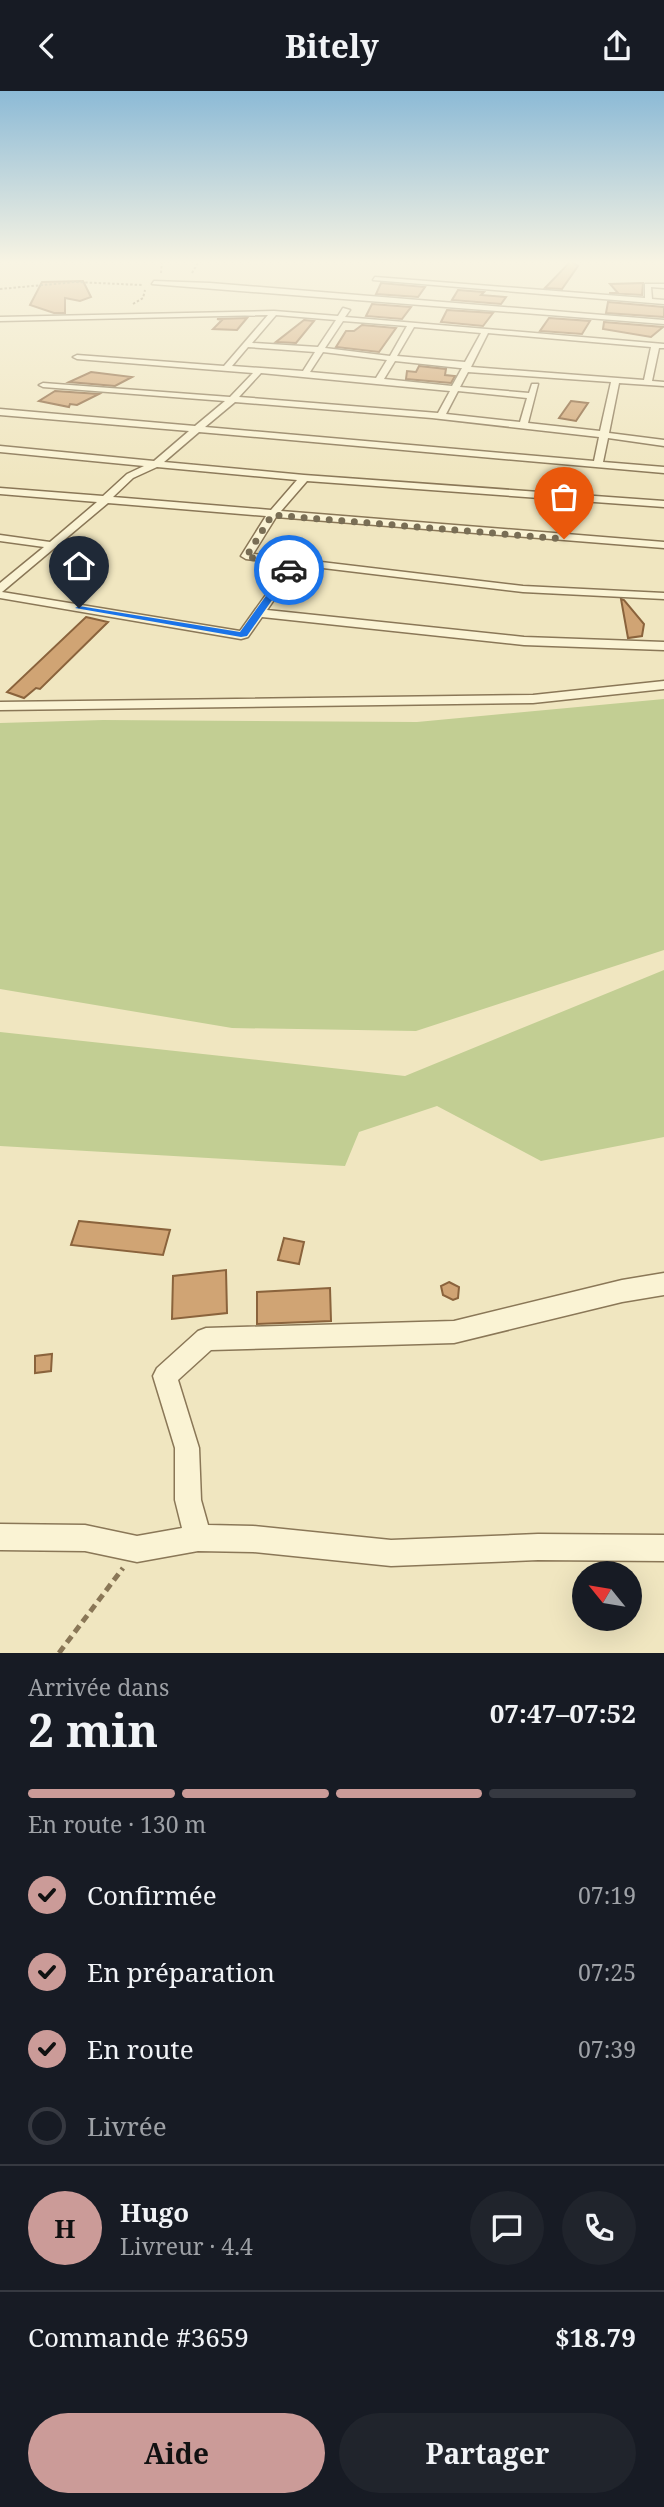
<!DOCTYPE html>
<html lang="fr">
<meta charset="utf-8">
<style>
:root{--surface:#171b24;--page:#20242c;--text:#f1f3f6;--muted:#9ea1a6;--line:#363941;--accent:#cb9b98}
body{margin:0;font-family:"Noto Serif",serif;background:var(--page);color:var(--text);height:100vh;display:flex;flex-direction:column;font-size:26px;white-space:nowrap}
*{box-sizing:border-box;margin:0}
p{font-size:23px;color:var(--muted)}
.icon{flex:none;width:38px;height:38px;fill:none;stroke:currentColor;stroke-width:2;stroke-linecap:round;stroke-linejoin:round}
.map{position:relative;height:1562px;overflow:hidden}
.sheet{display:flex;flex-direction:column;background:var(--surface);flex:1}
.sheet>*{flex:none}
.needle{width:46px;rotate:300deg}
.controls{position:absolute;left:572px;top:1470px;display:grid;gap:14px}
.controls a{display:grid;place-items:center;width:70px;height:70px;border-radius:50%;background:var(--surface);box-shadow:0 7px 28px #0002;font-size:35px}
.pin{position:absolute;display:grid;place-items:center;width:60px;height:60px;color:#fff;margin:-72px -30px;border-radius:50% 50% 50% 0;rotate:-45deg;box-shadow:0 0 7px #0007}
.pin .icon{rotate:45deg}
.courier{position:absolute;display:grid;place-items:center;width:70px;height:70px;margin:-35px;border:5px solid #1a73e8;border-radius:50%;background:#fff;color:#222;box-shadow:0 2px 9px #0007}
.overview em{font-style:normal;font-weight:700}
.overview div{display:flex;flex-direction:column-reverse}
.overview{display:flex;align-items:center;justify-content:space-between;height:119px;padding:0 28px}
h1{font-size:46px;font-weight:700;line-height:52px}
.bar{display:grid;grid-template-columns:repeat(4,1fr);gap:10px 7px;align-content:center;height:84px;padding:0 28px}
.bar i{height:9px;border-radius:5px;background:var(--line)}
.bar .active{background:var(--accent)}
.bar p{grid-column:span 4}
.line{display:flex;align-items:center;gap:18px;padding:0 28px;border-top:2px solid var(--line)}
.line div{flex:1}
.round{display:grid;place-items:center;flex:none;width:74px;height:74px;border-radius:37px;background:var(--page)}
ol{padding:0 28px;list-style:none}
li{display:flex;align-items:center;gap:21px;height:77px}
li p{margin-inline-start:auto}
li .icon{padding:7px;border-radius:50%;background:var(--accent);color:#111;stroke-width:4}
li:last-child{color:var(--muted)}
li i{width:38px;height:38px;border:4px solid var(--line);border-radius:50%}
.action{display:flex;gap:14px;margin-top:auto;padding:14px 28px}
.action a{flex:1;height:80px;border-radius:42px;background:var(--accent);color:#111;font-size:28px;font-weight:700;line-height:80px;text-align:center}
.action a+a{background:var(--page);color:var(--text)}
header{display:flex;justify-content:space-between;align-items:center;height:91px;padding:0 28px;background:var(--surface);font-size:32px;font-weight:700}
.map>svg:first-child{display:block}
.green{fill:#c2ce93}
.building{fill:#d0a474;stroke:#8a633c;stroke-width:2}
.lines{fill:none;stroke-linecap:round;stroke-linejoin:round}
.minor-casing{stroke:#8a7757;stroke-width:3}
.path-far1{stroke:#8a7757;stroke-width:2;stroke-dasharray:2.5 2;stroke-linecap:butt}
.path{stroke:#8a7757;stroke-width:5;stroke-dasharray:8 5;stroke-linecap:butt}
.minor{fill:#faf3d4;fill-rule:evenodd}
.route{fill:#1a73e8}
.done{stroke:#796e55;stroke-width:7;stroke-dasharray:0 12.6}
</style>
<header><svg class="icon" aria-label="back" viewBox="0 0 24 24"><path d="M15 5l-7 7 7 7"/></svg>Bitely<svg class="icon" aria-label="share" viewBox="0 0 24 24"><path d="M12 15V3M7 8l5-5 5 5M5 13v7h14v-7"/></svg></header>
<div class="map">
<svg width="664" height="1562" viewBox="0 0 664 1562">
<rect width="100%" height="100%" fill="#f0e6c0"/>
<!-- green -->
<path class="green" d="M 664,608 L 664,859 L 416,940 L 232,937 L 0,898 L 0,632 L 103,629 L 417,631 Z
M 664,879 L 664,1046 L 541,1070 L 437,1015 L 359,1041 L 345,1075 L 0,1055 L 0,941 L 405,985 Z"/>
<!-- building -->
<path class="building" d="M 571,170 L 578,175 L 562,198 L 545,197 Z
M 83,190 L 91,206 L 80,210 L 65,207 L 65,222 L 54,222 L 30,214 L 42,191 Z
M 381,192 L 425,196 L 418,206 L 376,203 Z
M 643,192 L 642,204 L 609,202 L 618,202 L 610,193 Z
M 458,199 L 484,201 L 481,204 L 506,206 L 501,213 L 452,209 Z
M 608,211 L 664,216 L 664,226 L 606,222 Z
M 372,213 L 411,216 L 402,228 L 366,225 Z
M 447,219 L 493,222 L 483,235 L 441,231 Z
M 247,227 L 237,239 L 213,238 L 222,229 L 217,228 Z
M 549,227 L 590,230 L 582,243 L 540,240 Z
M 304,229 L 314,230 L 296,252 L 276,251 Z
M 604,231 L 663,236 L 651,246 L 603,238 Z
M 362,234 L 396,237 L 379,261 L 336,256 L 346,240 L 354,240 Z
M 419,275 L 446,278 L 445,284 L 455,285 L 451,292 L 406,288 L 407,280 L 416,281 Z
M 91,281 L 132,286 L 115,295 L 69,291 Z
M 55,300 L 99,303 L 77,314 L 70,313 L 69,316 L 39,310 Z
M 571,310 L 588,312 L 576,330 L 559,327 Z
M 621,508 L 624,509 L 644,533 L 642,545 L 628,547 Z
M 86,526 L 108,531 L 40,598 L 36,597 L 24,607 L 7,601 Z
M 79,1130 L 170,1139 L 163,1164 L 71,1154 Z
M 284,1147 L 304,1151 L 299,1173 L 278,1169 Z
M 226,1179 L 227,1222 L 172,1228 L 173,1185 Z
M 449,1191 L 459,1196 L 458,1207 L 453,1209 L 443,1204 L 441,1195 Z
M 330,1197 L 331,1230 L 257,1233 L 257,1201 Z
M 52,1263 L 51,1280 L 35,1282 L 35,1265 Z"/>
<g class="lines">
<defs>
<path id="minor" d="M 375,186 L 645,207 L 645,193 L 664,193 L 664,197 L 651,196 L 652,208 L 664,209 L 664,213 L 373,189 Z
M 154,190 L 210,192 L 664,229 L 664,233 L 152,193 Z
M 343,217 L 350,219 L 345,226 L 664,253 L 664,257 L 659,257 L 652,290 L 664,291 L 664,295 L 619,292 L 609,342 L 664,349 L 664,355 L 608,347 L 603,371 L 664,376 L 664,382 L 199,341 L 164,371 L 304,384 L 664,410 L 664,416 L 307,390 L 281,420 L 664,451 L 664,457 L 276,426 L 253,463 L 523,495 L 664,502 L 664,508 L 523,501 L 298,474 L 267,519 L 524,546 L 664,551 L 664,559 L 524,554 L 262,526 L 248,546 L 241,548 L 0,507 L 0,492 L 44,456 L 0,450 L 0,444 L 50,451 L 97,411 L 0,403 L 0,397 L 103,405 L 127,383 L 144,375 L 0,361 L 0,355 L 154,370 L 189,340 L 0,324 L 0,318 L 195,335 L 225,310 L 43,296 L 39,294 L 43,292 L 230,306 L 253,282 L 77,268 L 73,266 L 77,264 L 224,275 L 268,224 L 0,230 L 0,226 L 274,220 L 338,225 ZM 276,224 L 336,229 L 318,256 L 252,252 ZM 343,230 L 407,235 L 390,265 L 325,257 ZM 414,236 L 481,242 L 465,271 L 397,265 ZM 488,242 L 651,256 L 644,289 L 471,276 ZM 248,256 L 315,261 L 303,280 L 232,275 ZM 323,261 L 387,269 L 376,287 L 310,281 ZM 395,270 L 460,277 L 462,277 L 452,295 L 384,288 ZM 468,281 L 611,291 L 600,340 L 528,332 L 538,293 L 532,293 L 529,302 L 460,296 ZM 261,282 L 450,300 L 438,322 L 239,306 ZM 458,300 L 527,307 L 520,331 L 446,323 ZM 235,311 L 432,327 L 599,346 L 594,370 L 205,336 ZM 157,376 L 297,389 L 271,419 L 113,406 L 133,387 ZM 108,412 L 266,425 L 241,465 L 246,468 L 288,473 L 240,540 L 2,501 Z
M 664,590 L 664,598 L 533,612 L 0,619 L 0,611 L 533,604 Z
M 664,1182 L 664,1204 L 622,1211 L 454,1252 L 211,1259 L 178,1289 L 199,1357 L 201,1409 L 208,1434 L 253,1435 L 391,1449 L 538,1443 L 664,1444 L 664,1470 L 538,1469 L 391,1475 L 253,1461 L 198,1460 L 137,1471 L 85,1460 L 0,1459 L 0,1433 L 85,1434 L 137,1445 L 182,1437 L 175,1409 L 175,1357 L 153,1285 L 157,1277 L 198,1240 L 206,1237 L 454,1230 L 622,1189 Z"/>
</defs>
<!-- minor casing -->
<use href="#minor" class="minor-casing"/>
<!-- path-far1 -->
<path class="path-far1" d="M 161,182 L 162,171 L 171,170
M 192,182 L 199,170
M 0,198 L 75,191 L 142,194
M 133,213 L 143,207 L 145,199"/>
<!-- path -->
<path class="path" d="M 59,1562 L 123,1477"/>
<!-- minor -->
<use href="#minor" class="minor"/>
</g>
<!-- sky -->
<linearGradient id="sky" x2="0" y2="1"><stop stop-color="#8cbad6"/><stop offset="0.44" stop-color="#f8f4e3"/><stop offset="1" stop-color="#f8f4e3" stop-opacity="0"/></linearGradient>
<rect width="664" height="389" fill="url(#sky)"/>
<!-- route -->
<path class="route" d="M 286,477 L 293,479 L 247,545 L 241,546 L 75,517 L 79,515 L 240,541 Z"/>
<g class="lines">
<!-- done -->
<path class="done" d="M 289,479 L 294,472 L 246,466 L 272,424 L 564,448"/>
</g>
</svg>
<div class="controls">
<a><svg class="needle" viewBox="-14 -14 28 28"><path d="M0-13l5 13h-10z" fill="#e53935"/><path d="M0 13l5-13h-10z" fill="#9ea1a6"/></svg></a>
</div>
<div class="pin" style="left:564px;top:448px;background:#ea580c"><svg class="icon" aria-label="bag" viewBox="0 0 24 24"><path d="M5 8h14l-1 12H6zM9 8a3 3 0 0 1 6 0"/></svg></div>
<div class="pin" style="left:79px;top:517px;background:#1f2937"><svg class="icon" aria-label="home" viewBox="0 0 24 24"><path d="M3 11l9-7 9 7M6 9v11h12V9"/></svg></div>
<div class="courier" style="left:289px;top:479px"><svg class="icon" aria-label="car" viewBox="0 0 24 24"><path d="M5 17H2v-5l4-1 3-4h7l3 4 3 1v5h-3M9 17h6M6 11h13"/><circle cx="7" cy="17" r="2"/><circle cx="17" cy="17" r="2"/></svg></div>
</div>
<section class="sheet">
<div class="overview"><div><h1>2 min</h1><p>Arrivée dans</p></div><em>07:47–07:52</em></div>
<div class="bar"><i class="active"></i><i class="active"></i><i class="active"></i><i></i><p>En route · 130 m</p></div>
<ol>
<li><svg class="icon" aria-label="check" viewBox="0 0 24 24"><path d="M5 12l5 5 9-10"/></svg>Confirmée<p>07:19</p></li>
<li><svg class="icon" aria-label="check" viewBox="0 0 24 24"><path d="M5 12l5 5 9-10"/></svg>En préparation<p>07:25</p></li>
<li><svg class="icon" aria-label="check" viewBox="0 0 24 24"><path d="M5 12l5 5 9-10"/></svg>En route<p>07:39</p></li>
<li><i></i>Livrée</li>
</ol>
<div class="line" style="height:126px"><b class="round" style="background:var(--accent);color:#111">H</b><div><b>Hugo</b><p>Livreur · 4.4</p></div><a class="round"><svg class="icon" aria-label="chat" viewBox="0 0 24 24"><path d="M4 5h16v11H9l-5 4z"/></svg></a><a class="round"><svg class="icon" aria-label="phone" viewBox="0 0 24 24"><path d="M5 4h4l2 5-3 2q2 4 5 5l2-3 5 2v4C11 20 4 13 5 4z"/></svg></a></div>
<div class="line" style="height:91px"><div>Commande #3659</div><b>$18.79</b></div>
<div class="action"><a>Aide</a><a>Partager</a></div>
</section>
